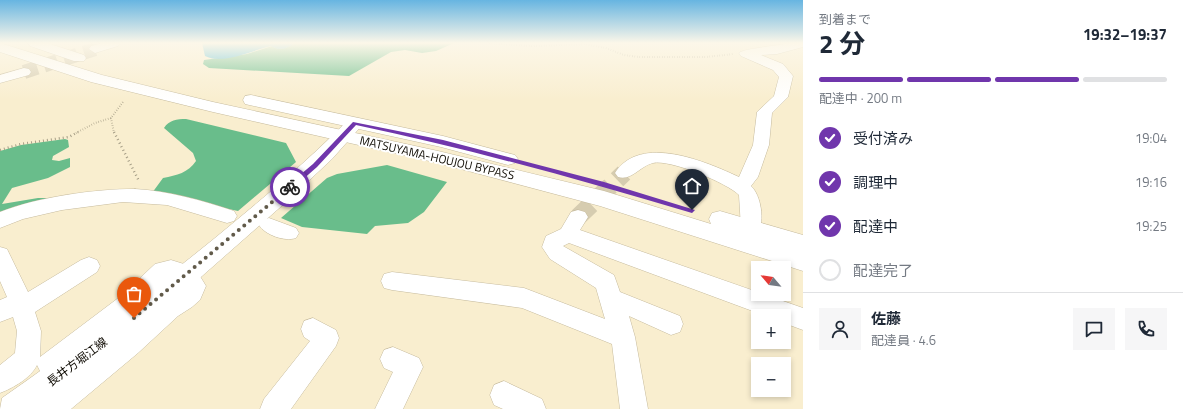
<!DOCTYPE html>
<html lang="ja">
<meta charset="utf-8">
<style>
:root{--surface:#fff;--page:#f6f6f7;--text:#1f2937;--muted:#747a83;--line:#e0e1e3;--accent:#7036ac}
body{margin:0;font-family:"Titillium Web","Noto Sans JP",sans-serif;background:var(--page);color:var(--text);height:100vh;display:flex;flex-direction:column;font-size:15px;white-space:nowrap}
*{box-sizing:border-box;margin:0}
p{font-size:13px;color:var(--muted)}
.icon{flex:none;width:22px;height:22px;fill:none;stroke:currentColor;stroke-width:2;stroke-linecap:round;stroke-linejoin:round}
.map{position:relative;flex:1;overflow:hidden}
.sheet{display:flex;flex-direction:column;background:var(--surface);width:380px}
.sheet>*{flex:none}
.needle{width:26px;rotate:299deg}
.fabs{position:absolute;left:751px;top:261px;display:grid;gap:8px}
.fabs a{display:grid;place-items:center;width:40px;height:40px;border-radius:0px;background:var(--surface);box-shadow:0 2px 6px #0003;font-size:20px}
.pin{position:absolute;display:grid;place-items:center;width:34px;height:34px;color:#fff;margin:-41px -17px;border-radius:50% 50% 50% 0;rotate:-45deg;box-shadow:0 0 4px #0007}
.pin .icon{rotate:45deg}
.courier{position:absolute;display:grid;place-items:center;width:40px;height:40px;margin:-20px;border:3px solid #7036ac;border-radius:50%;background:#fff;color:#222;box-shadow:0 1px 5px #0007}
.overview em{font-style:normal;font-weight:700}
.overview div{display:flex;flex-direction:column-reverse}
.overview{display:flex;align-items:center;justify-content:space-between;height:68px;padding:0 16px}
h1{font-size:26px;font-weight:700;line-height:30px}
.bar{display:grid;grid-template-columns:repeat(4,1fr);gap:6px 4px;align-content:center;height:48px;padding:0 16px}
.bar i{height:5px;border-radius:3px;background:var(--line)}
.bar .active{background:var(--accent)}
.bar p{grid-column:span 4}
.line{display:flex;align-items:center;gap:10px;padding:0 16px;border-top:1px solid var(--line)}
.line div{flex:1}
.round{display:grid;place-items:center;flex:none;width:42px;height:42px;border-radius:0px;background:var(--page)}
ol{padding:0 16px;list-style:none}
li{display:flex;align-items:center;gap:12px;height:44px}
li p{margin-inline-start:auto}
li .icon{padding:4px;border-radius:50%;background:var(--accent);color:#fff;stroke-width:4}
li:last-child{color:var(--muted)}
li i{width:22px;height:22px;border:2px solid var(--line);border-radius:50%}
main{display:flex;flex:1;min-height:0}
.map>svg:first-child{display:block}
.forest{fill:#69bd8b}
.water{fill:#46b7d7}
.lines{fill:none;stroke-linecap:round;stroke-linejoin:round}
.minor-tunnel-far1{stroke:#d6ccb0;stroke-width:14;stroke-dasharray:14 7;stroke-linecap:butt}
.minor-tunnel{stroke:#d6ccb0;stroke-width:18;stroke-dasharray:18 9;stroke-linecap:butt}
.minor-casing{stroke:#c6bb9e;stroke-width:1}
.major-casing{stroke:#c6bb9e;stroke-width:1}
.highway-casing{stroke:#c6bb9e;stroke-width:1}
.path-far1{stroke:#a59d86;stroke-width:2;stroke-dasharray:0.5 2;stroke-linecap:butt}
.path{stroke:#a59d86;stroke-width:2.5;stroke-dasharray:1 3;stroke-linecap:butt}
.minor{fill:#fff;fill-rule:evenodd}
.major{fill:#fff;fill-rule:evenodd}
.highway{fill:#fff;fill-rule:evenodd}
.route{fill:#7036ac}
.done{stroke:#615a4a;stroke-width:4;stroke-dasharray:0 7.2}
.labels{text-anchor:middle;stroke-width:4;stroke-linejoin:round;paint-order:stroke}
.street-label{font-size:12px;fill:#0f0b03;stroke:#fff}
</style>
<main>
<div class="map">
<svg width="803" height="409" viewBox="0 0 803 409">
<rect width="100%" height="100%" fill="#f9eecf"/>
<!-- forest -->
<path class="forest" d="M 294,43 L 454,43 L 436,51 L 422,53 L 405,50 L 391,52 L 349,76 L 209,68 L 203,64 L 204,60 L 247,54 L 272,46 C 279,51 288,48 294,43 Z
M 186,119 L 286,143 L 296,162 L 238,211 L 152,193 L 163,178 C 177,175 188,173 196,161 L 193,153 L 164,128 C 169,120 177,119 186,119 Z
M 65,139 L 68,140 L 69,147 L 53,156 L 52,160 L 59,161 L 70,158 L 70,167 L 48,178 L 12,188 L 2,204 L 38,198 L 50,198 L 0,217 L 0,151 L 21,145 Z
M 387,165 L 447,182 L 424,212 L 408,223 L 375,226 L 367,234 L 302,227 L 281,218 L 327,178 L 337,174 Z"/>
<!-- water -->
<path class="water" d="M 202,43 L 294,43 C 288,49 279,51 271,46 C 253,50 223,65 205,56 Z"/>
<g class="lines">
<!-- minor-tunnel-far1 -->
<path class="minor-tunnel-far1" d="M 24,72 L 95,49"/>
<!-- minor-tunnel -->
<path class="minor-tunnel" d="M 578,217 L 624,173"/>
<defs>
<path id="minor" d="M 103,43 L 120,43 L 118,46 L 95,53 L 89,49 L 91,46 Z
M 791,43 L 803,43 L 803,47 L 777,54 L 761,55 L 783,64 L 793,76 L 788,97 L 772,113 L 769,145 L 758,177 L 751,186 C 761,195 765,221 758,233 L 751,235 L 744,233 L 741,228 L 739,195 C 727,183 670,159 653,163 C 640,166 632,181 618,177 L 615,173 C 640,133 707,162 739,177 L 753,145 L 757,112 L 774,96 L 779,77 L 773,70 L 741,56 L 739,53 C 742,49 782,45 791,43 Z
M 24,68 L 29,69 L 31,72 L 29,75 L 0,83 L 0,75 Z
M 135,189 C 169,191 201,200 234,211 L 237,216 L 234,221 L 227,223 L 167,205 L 123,202 L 62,210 L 23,219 L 0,228 L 0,212 C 38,197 94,189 135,189 Z
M 578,210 L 585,212 L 588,217 L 580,230 L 803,308 L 803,330 L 784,323 L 784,316 L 766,316 L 569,243 L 563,246 L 614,275 L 620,292 L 680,316 L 683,324 L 680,332 L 671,335 L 629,316 L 635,337 L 648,409 L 620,409 L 612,344 L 522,308 L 392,290 L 384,288 L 381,281 L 384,274 L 392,272 L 524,288 L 605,319 L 596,288 L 550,259 L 542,247 L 546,236 L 561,229 L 571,212 Z
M 269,218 L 296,228 L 299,233 L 296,238 C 285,242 265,235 259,225 L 262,220 Z
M 0,247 L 7,249 L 28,292 L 81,260 L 89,257 L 97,260 L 100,266 L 97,272 L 35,312 L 41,331 L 40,357 L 121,296 L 155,264 L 171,260 L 187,265 L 198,273 L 206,286 L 200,300 L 192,307 L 178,316 L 138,353 L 71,409 L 35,409 L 39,399 L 120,337 L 162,302 L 183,287 L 175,280 L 169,278 L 148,301 L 127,320 L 59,373 L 50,376 L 41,373 L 37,365 C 31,378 13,388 0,393 L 0,365 L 15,353 L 17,331 L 13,317 L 0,322 L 0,300 L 7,297 L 0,281 Z
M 313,318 L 336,330 L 339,338 L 336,346 L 291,409 L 260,409 L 264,399 L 310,341 L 304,337 L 301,329 L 304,321 Z
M 393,347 L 419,358 L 423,367 L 403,409 L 375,409 L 393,372 L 384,368 L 380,359 L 384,350 Z
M 504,381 L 542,399 L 546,409 L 503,409 L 494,405 L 490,395 L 494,385 Z"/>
<path id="major" d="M 355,118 L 361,119 L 364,123 L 332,159 L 285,203 L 159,314 L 79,379 L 40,409 L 0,409 L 2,398 C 75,347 146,294 215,238 C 261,200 307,162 349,119 Z"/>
<path id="highway" d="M 0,43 L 102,75 L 213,102 L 438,151 L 604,191 L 711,224 L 709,219 L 712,213 L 720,211 L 803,235 L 803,271 L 600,206 L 438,163 L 213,112 L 91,82 L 0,52 Z
M 28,43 L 47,43 L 84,55 L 86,58 L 84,61 L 74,61 L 30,46 Z
M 251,95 L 443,136 L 515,155 L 518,159 L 515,163 L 508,165 L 441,147 L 245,104 L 243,100 L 245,96 Z"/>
</defs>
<!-- minor casing -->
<use href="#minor" class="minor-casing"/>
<!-- major casing -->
<use href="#major" class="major-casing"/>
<!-- highway casing -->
<use href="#highway" class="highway-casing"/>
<!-- path-far1 -->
<path class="path-far1" d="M 484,43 L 533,46 L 585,44 L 606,48 L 624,55 L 639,57 L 706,57 L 733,54
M 111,118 L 114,133
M 76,133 L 95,123 L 111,118 L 123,102"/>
<!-- path -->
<path class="path" d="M 114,132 L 139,181
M 0,150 L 21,144 L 69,137 L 78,132"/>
<!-- minor -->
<use href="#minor" class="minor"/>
<!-- major -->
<use href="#major" class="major"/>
<!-- highway -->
<use href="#highway" class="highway"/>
</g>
<!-- sky -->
<linearGradient id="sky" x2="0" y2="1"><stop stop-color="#67b5e1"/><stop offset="0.43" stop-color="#fcf7e9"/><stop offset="1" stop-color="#fcf7e9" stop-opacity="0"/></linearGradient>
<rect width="803" height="100" fill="url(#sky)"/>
<!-- route -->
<path class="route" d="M 353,122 L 443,140 L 604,182 L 695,210 L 692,213 C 581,180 470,149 356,125 L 317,167 L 293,188 L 288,188 L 288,185 L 313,164 Z"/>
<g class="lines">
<!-- done -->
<path class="done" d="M 134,318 L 290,187"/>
</g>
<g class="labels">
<!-- street labels -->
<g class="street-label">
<text transform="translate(437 158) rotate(13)" y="4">MATSUYAMA-HOUJOU BYPASS</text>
<text transform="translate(77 362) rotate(-37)" y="4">長井方堀江線</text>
</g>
</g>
</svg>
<div class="fabs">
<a><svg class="needle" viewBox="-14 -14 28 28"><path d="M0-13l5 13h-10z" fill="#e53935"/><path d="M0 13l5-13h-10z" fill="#747a83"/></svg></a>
<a>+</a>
<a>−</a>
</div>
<div class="pin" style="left:134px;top:318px;background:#ea580c"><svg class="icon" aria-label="bag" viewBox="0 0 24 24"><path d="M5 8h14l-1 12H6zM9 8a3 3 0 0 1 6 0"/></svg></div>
<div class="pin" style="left:692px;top:210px;background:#1f2937"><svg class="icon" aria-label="home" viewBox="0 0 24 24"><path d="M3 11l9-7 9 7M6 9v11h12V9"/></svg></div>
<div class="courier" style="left:290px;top:187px"><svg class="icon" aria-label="bike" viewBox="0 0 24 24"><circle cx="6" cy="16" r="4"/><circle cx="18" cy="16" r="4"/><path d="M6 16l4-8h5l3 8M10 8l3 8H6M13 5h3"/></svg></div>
</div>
<section class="sheet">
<div class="overview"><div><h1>2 分</h1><p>到着まで</p></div><em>19:32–19:37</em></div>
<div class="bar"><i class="active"></i><i class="active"></i><i class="active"></i><i></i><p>配達中 · 200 m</p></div>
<ol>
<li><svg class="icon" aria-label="check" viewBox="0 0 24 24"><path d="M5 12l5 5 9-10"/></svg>受付済み<p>19:04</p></li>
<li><svg class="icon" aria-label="check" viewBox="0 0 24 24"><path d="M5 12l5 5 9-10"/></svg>調理中<p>19:16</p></li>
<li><svg class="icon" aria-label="check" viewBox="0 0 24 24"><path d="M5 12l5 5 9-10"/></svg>配達中<p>19:25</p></li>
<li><i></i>配達完了</li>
</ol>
<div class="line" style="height:72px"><a class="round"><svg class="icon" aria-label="person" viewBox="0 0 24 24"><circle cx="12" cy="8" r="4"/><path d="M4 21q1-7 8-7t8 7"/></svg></a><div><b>佐藤</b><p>配達員 · 4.6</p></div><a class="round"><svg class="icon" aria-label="chat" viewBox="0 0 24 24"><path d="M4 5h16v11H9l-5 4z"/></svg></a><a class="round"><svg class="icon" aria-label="phone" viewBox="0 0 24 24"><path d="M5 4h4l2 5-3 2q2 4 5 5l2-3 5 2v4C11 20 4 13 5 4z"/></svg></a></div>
</section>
</main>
